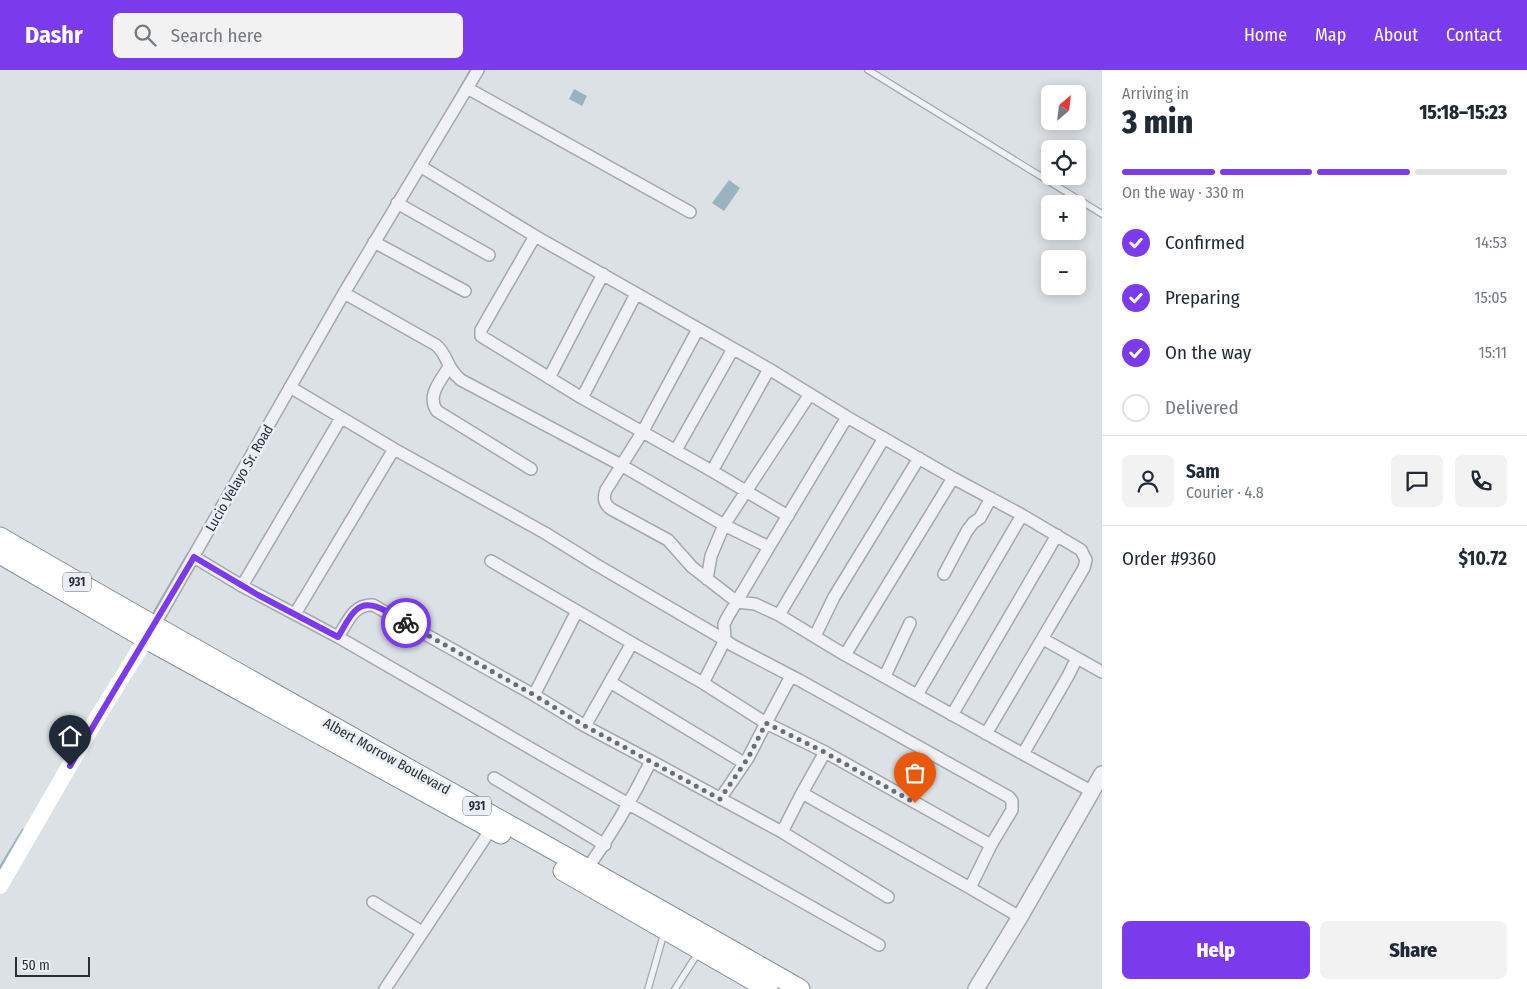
<!DOCTYPE html>
<meta charset="utf-8">
<style>
:root{--surface:#fff;--page:#f2f2f3;--text:#1f2937;--muted:#747a83;--line:#e0e1e3;--accent:#7c3aed}
body{margin:0;font-family:"Fira Sans Condensed",sans-serif;background:var(--page);color:var(--text);height:100vh;display:flex;flex-direction:column;font-size:19px;white-space:nowrap}
*{box-sizing:border-box;margin:0}
p{font-size:16px;color:var(--muted)}
.icon{flex:none;width:28px;height:28px;fill:none;stroke:currentColor;stroke-width:2;stroke-linecap:round;stroke-linejoin:round}
.map{position:relative;flex:1;overflow:hidden}
.side{display:flex;flex-direction:column;background:var(--surface);width:425px}
.side>*{flex:none}
.needle{width:32px;rotate:28deg}
.controls{position:absolute;left:1041px;top:15px;display:grid;gap:10px}
.controls a{display:grid;place-items:center;width:45px;height:45px;border-radius:8px;background:var(--surface);box-shadow:0 2px 12px #0003;font-size:25px}
.scale{position:absolute;left:15px;bottom:12px;width:75px;box-sizing:border-box;padding-left:5px;border:2px solid #28313a;border-top:0;font-size:14px;line-height:18px;white-space:nowrap;color:#28313a;-webkit-text-stroke:4px #ebeff3;paint-order:stroke}
.pin{position:absolute;display:grid;place-items:center;width:42px;height:42px;color:#fff;margin:-51px -21px;border-radius:50% 50% 50% 0;rotate:-45deg;box-shadow:0 0 5px #0007}
.pin .icon{rotate:45deg}
.courier{position:absolute;display:grid;place-items:center;width:50px;height:50px;margin:-25px;border:4px solid #7c3aed;border-radius:50%;background:#fff;color:#222;box-shadow:0 1px 6px #0007}
.headline em{font-style:normal;font-weight:800}
.headline div{display:flex;flex-direction:column-reverse}
.headline{display:flex;align-items:center;justify-content:space-between;height:85px;padding:0 20px}
h1{font-size:32px;font-weight:800;line-height:38px}
.bar{display:grid;grid-template-columns:repeat(4,1fr);gap:8px 5px;align-content:center;height:60px;padding:0 20px}
.bar i{height:6px;border-radius:4px;background:var(--line)}
.bar .on{background:var(--accent)}
.bar p{grid-column:span 4}
.line{display:flex;align-items:center;gap:12px;padding:0 20px;border-top:1px solid var(--line)}
.line div{flex:1}
.round{display:grid;place-items:center;flex:none;width:52px;height:52px;border-radius:8px;background:var(--page)}
ol{padding:0 20px;list-style:none}
li{display:flex;align-items:center;gap:15px;height:55px}
li p{margin-inline-start:auto}
li .icon{padding:5px;border-radius:50%;background:var(--accent);color:#fff;stroke-width:4}
li:last-child{color:var(--muted)}
li i{width:28px;height:28px;border:2px solid var(--line);border-radius:50%}
.action{display:flex;gap:10px;margin-top:auto;padding:10px 20px}
.action a{flex:1;height:58px;border-radius:8px;background:var(--accent);color:#fff;font-size:20px;font-weight:800;line-height:58px;text-align:center}
.action a+a{background:var(--page);color:var(--text)}
header{display:flex;align-items:center;gap:30px;box-sizing:border-box;height:70px;padding:0 25px;background:var(--accent);color:#fff}
header strong{font-size:24px}
nav{display:flex;gap:28px;margin-inline-start:auto;font-size:18px}
.search{width:350px;height:45px;background:var(--page);display:flex;align-items:center;gap:12px;box-sizing:border-box;padding:0 18px;border-radius:8px;color:var(--muted);font-size:19px}
main{display:flex;flex:1;min-height:0}
.map>svg:first-child{display:block}
.water{fill:#9ab3c2}
.lines{fill:none;stroke-linecap:round;stroke-linejoin:round}
.stream{stroke:#9ab3c2;stroke-width:3}
.service-casing{stroke:#a2a9ae;stroke-width:8}
.minor-casing{stroke:#a2a9ae;stroke-width:14}
.tertiary-casing{stroke:#a2a9ae;stroke-width:18}
.trunk-casing{stroke:#85909a;stroke-width:21}
.service{stroke:#eff1f4;stroke-width:5.5}
.minor{stroke:#eff1f4;stroke-width:11}
.tertiary{stroke:#eff1f4;stroke-width:15}
.secondary{stroke:#fff;stroke-width:16}
.trunk{stroke:#fff;stroke-width:19}
.done{stroke:#676f76;stroke-width:5;stroke-dasharray:0 9}
.route{stroke:#7c3aed;stroke-width:6}
.labels{text-anchor:middle;stroke-width:5;stroke-linejoin:round;paint-order:stroke}
.shield{fill:#ebeff3;stroke:#626a72;stroke-width:1}
.shield-label{font-size:12px;font-weight:bold;fill:#28313a}
.street-label{font-size:14px;fill:#28313a;stroke:#ebeff3}
</style>
<header>
<strong>Dashr</strong>
<div class="search"><svg class="icon" aria-label="search" viewBox="0 0 24 24"><circle cx="10" cy="10" r="6"/><path d="M15 15l6 6"/></svg>Search here</div>
<nav><a>Home</a><a>Map</a><a>About</a><a>Contact</a></nav>
</header>
<main>
<div class="map">
<svg width="1102" height="919" viewBox="0 0 1102 919">
<rect width="100%" height="100%" fill="#dce1e5"/>
<!-- water -->
<path class="water" d="M 574,19 L 587,26 L 582,36 L 569,29 Z
M 729,110 L 740,118 L 724,141 L 712,133 Z"/>
<g class="lines">
<!-- stream -->
<path class="stream" d="M 459,21 L 471,0
M 155,541 L 188,484
M 0,798 L 23,760"/>
<defs>
<path id="service" d="M 868,0 L 1102,144
M 648,919 L 664,863
M 675,919 L 698,883"/>
<path id="minor" d="M 467,18 L 690,142
M 420,96 L 535,166 L 769,299 L 847,347 L 953,408 L 1022,445 L 1081,480 L 1086,490 L 1084,498 L 986,664
M 397,133 L 489,185
M 535,166 L 481,260 L 481,266 L 582,328 L 712,401 L 788,446
M 374,172 L 465,221
M 344,223 L 436,275 C 449,286 445,297 461,310 L 621,395 L 724,455 L 769,477 L 847,347
M 698,259 L 643,361 L 606,420 C 603,428 604,434 611,439 L 668,470 L 692,497 L 737,532 L 755,534 L 779,545 L 845,585 L 1023,684 L 1068,606 L 1077,588
M 449,297 C 441,310 426,326 437,341 L 531,399
M 549,308 L 603,204
M 290,317 L 394,379 L 545,463 L 595,494 L 725,570
M 582,328 L 636,224
M 341,348 L 242,516 L 338,567 L 556,693 L 879,875
M 676,380 L 733,279
M 712,401 L 769,299
M 194,487 L 242,516
M 491,491 L 577,541
M 944,504 L 967,461 L 973,453 L 980,448 L 991,428
M 707,509 L 711,486 L 724,455 L 810,324
M 295,544 L 394,379
M 779,545 L 884,368
M 152,559 L 344,223 L 478,0
M 815,566 L 834,527 L 919,388
M 338,567 C 348,552 353,534 373,535 L 534,625
M 1043,569 L 1102,602
M 725,570 L 724,554 L 727,548 L 769,477
M 845,585 L 953,408
M 885,606 L 910,553
M 610,612 L 744,693
M 917,625 L 1022,445
M 952,645 L 1057,465
M 585,656 L 534,625 L 577,541 L 632,573
M 1023,684 L 1091,721
M 651,691 L 585,656 L 632,573 L 703,613
M 494,708 L 605,775
M 802,723 L 825,682
M 720,729 L 748,688 L 766,653 L 825,682 L 991,775 L 1012,740 L 1012,731 L 1009,727 L 799,610 L 732,575 L 725,570 L 703,613 L 766,653 L 791,606
M 782,762 L 802,723 L 970,818 L 991,775
M 587,799 C 611,765 632,729 651,691 L 782,762 L 888,827
M 970,818 L 1020,847
M 373,832 L 422,862
M 385,919 L 491,759"/>
<path id="tertiary" d="M 976,919 L 1020,847 L 1102,704"/>
<path id="trunk" d="M 0,467 C 265,621 534,767 800,919
M 0,484 L 146,569 L 501,764
M 563,801 L 768,919"/>
</defs>
<!-- service casing -->
<use href="#service" class="service-casing"/>
<!-- minor casing -->
<use href="#minor" class="minor-casing"/>
<!-- tertiary casing -->
<use href="#tertiary" class="tertiary-casing"/>
<!-- trunk casing -->
<use href="#trunk" class="trunk-casing"/>
<!-- service -->
<use href="#service" class="service"/>
<!-- minor -->
<use href="#minor" class="minor"/>
<!-- tertiary -->
<use href="#tertiary" class="tertiary"/>
<!-- secondary -->
<path class="secondary" d="M 0,816 L 100,643 L 146,569"/>
<!-- trunk -->
<use href="#trunk" class="trunk"/>
</g>
<g class="lines">
<!-- done -->
<path class="done" d="M 406,553 L 534,625 L 585,656 L 720,729 L 748,688 L 766,653 L 824,682 L 915,733"/>
<!-- route -->
<path class="route" d="M 70,696 C 110,626 153,557 194,487 L 258,525 L 338,567 C 344,558 348,547 356,540 C 370,526 393,546 406,553"/>
</g>
<g class="labels">
<!-- shield labels -->
<g class="shield">
<rect x="63" y="502.5" width="28" height="19" rx="4"/>
<rect x="463" y="726.5" width="28" height="19" rx="4"/>
</g>
<g class="shield-label">
<text x="77" y="516">931</text>
<text x="477" y="740">931</text>
</g>
<!-- street labels -->
<g class="street-label">
<text transform="translate(239 408) rotate(-60)" y="5">Lucio Velayo Sr. Road</text>
<text transform="translate(387 686) rotate(29)" y="5">Albert Morrow Boulevard</text>
</g>
</g>
</svg>
<div class="controls">
<a><svg class="needle" viewBox="-14 -14 28 28"><path d="M0-13l5 13h-10z" fill="#e53935"/><path d="M0 13l5-13h-10z" fill="#747a83"/></svg></a>
<a><svg class="icon" aria-label="locate" viewBox="0 0 24 24"><circle cx="12" cy="12" r="6"/><path d="M12 2v4M12 18v4M2 12h4M18 12h4"/></svg></a>
<a>+</a>
<a>−</a>
</div>
<div class="scale">50 m</div>
<div class="pin" style="left:915px;top:733px;background:#ea580c"><svg class="icon" aria-label="bag" viewBox="0 0 24 24"><path d="M5 8h14l-1 12H6zM9 8a3 3 0 0 1 6 0"/></svg></div>
<div class="pin" style="left:70px;top:696px;background:#1f2937"><svg class="icon" aria-label="home" viewBox="0 0 24 24"><path d="M3 11l9-7 9 7M6 9v11h12V9"/></svg></div>
<div class="courier" style="left:406px;top:553px"><svg class="icon" aria-label="bike" viewBox="0 0 24 24"><circle cx="6" cy="16" r="4"/><circle cx="18" cy="16" r="4"/><path d="M6 16l4-8h5l3 8M10 8l3 8H6M13 5h3"/></svg></div>
</div>
<section class="side">
<div class="headline"><div><h1>3 min</h1><p>Arriving in</p></div><em>15:18–15:23</em></div>
<div class="bar"><i class="on"></i><i class="on"></i><i class="on"></i><i></i><p>On the way · 330 m</p></div>
<ol>
<li><svg class="icon" aria-label="check" viewBox="0 0 24 24"><path d="M5 12l5 5 9-10"/></svg>Confirmed<p>14:53</p></li>
<li><svg class="icon" aria-label="check" viewBox="0 0 24 24"><path d="M5 12l5 5 9-10"/></svg>Preparing<p>15:05</p></li>
<li><svg class="icon" aria-label="check" viewBox="0 0 24 24"><path d="M5 12l5 5 9-10"/></svg>On the way<p>15:11</p></li>
<li><i></i>Delivered</li>
</ol>
<div class="line" style="height:90px"><a class="round"><svg class="icon" aria-label="person" viewBox="0 0 24 24"><circle cx="12" cy="8" r="4"/><path d="M4 21q1-7 8-7t8 7"/></svg></a><div><b>Sam</b><p>Courier · 4.8</p></div><a class="round"><svg class="icon" aria-label="chat" viewBox="0 0 24 24"><path d="M4 5h16v11H9l-5 4z"/></svg></a><a class="round"><svg class="icon" aria-label="phone" viewBox="0 0 24 24"><path d="M5 4h4l2 5-3 2q2 4 5 5l2-3 5 2v4C11 20 4 13 5 4z"/></svg></a></div>
<div class="line" style="height:65px"><div>Order #9360</div><b>$10.72</b></div>
<div class="action"><a>Help</a><a>Share</a></div>
</section>
</main>
